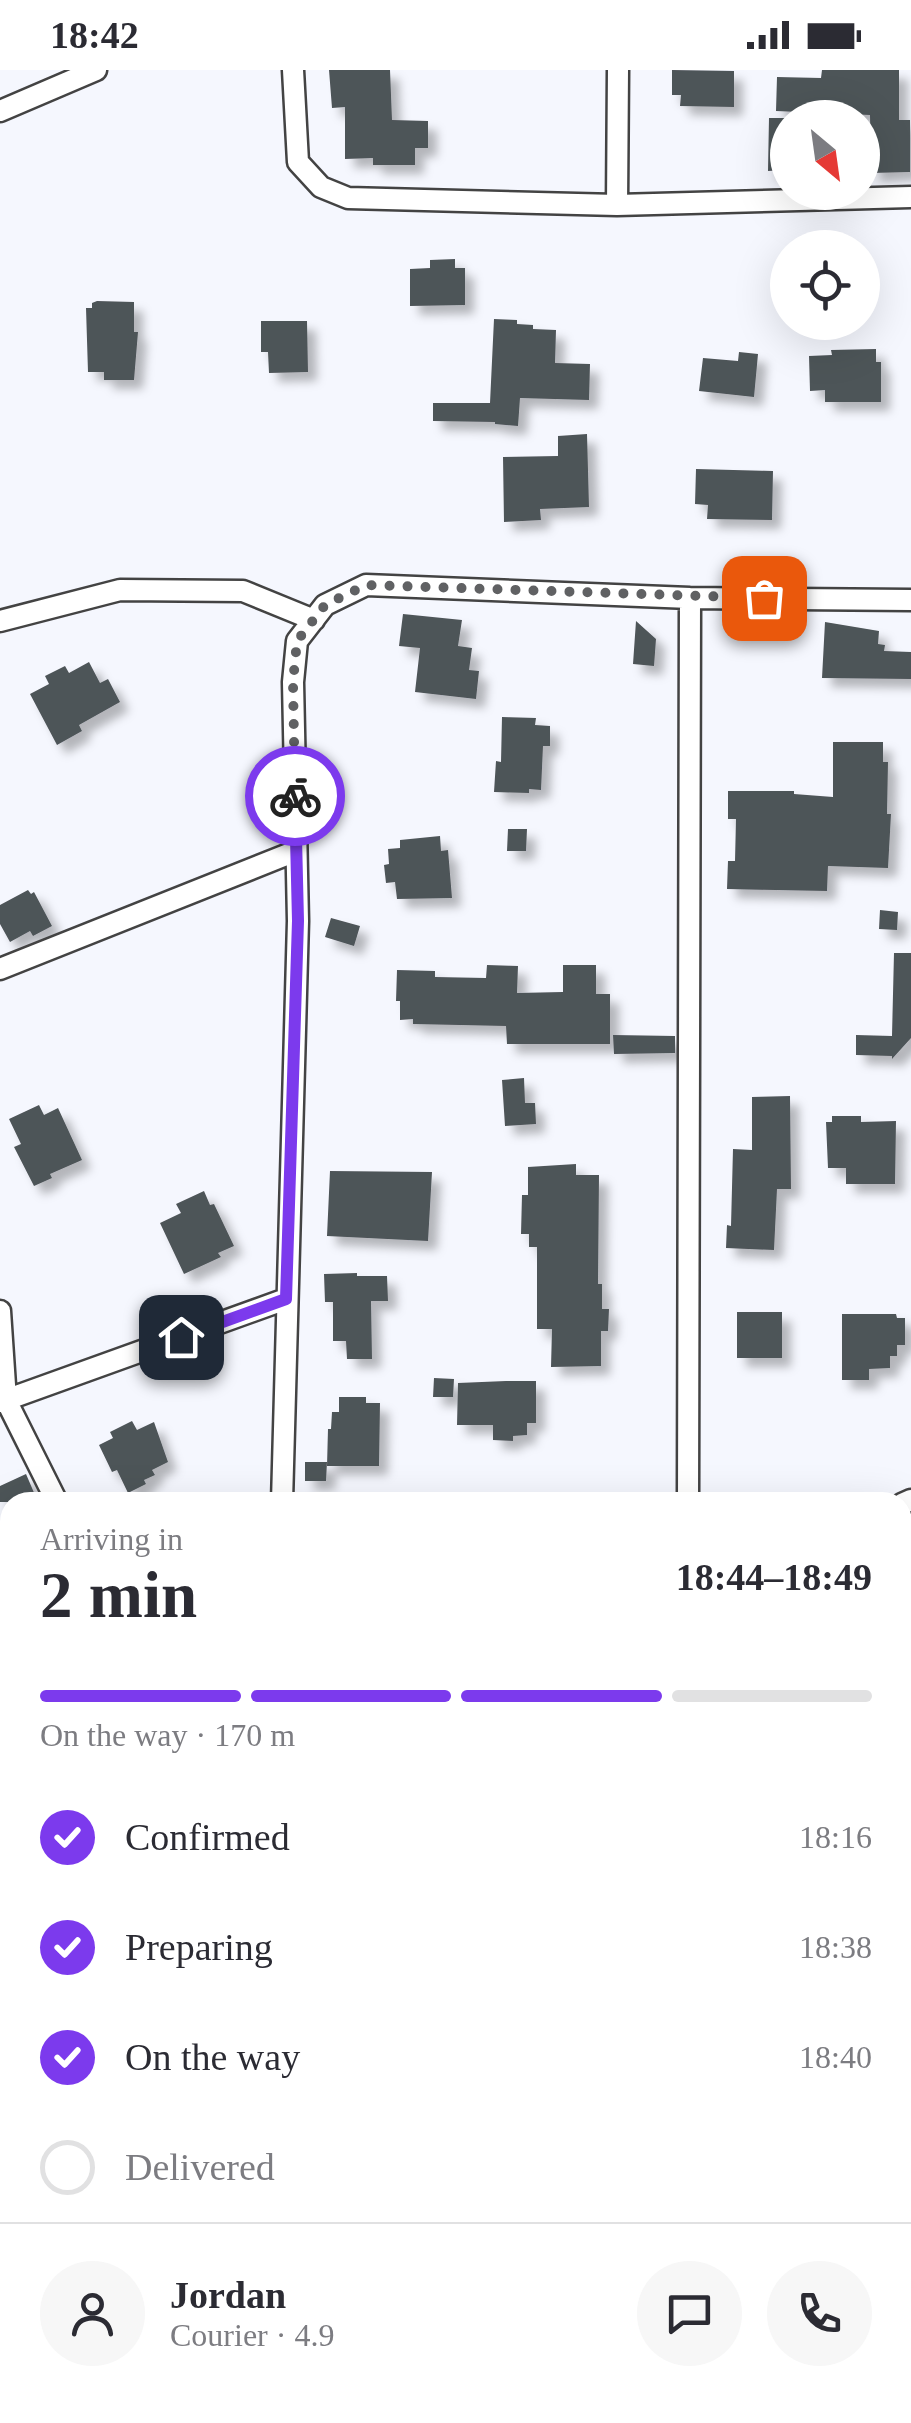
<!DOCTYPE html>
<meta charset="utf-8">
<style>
:root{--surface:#fff;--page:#f7f7f7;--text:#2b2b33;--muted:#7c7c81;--line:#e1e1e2;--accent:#7c3aed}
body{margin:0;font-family:Georgia,serif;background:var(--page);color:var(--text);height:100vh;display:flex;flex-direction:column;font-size:38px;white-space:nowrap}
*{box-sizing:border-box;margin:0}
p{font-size:32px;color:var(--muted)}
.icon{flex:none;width:55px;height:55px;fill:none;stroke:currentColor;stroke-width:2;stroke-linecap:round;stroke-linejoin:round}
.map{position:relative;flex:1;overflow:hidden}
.sheet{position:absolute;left:0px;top:1422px;width:912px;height:932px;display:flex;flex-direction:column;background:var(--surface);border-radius:30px 30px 0 0;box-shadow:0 10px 40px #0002}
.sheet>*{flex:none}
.needle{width:65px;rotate:151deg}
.tools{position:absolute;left:770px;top:30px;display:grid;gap:20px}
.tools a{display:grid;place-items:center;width:110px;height:110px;border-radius:50%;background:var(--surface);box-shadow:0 10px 40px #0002;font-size:50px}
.pin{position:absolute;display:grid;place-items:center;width:85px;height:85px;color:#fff;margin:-42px;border-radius:20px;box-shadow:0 5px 15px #0006}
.courier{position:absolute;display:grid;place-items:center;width:100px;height:100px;margin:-50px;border:8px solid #7c3aed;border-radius:50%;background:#fff;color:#222;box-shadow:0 2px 12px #0007}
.overview em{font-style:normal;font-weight:800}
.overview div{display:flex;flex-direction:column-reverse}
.overview{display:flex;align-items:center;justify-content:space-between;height:170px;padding:0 40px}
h1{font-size:65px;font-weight:800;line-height:75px}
.bar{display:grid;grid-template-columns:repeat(4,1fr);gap:15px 10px;align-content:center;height:120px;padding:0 40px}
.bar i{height:12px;border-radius:8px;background:var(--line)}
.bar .active{background:var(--accent)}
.bar p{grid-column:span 4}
.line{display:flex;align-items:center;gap:25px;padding:0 40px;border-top:2px solid var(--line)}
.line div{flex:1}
.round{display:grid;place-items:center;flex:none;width:105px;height:105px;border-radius:52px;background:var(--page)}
ol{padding:0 40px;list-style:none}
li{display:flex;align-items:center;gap:30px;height:110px}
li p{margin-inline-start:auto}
li .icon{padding:10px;border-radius:50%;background:var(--accent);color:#fff;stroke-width:4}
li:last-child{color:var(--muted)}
li i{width:55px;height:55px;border:5px solid var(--line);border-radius:50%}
.status{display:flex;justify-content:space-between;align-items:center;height:70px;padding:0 50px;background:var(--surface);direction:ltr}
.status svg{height:28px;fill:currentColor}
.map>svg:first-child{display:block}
.building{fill:#4e5458;filter:url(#shadow)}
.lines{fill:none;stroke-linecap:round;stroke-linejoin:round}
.minor-casing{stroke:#434343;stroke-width:25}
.minor{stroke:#fff;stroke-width:20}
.done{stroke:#606163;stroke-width:10;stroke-dasharray:0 18}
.route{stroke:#7c3aed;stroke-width:12}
</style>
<div class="status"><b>18:42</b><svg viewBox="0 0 49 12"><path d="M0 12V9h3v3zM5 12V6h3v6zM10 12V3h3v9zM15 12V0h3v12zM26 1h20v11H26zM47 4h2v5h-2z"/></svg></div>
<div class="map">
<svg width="911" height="2353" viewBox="0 0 911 2353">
<defs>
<filter id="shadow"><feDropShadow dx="9" dy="9" stdDeviation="5" flood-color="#0004"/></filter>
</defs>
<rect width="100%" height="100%" fill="#f5f7fe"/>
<!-- building -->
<path class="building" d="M 329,0 L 390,0 L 392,50 L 428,51 L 428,78 L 415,78 L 415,95 L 373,95 L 373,88 L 345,89 L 345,37 L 332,38 Z
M 672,0 L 734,1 L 734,37 L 680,36 L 681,25 L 672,25 Z
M 822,0 L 899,0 L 899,50 L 910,50 L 910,102 L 871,103 L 870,45 L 776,41 L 777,7 L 821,8 Z
M 769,48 L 788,48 L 788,100 L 768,101 Z
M 455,189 L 455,198 L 465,198 L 465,235 L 410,236 L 410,199 L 430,198 L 430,190 Z
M 97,231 L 134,232 L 134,262 L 138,262 L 134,310 L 104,310 L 104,302 L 88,302 L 86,238 L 92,238 L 92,233 Z
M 494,249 L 517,250 L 517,254 L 533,255 L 533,259 L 556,260 L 555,293 L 590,294 L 589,330 L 520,328 L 518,356 L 495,354 L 495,352 L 433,351 L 433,333 L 490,333 Z
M 261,251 L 307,251 L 308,302 L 269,303 L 268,282 L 261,282 Z
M 876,279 L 876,292 L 881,292 L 881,332 L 825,332 L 825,320 L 810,321 L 809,286 L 832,285 L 831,280 Z
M 739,282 L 758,284 L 754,327 L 699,321 L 703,288 L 738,291 Z
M 587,364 L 589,437 L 540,439 L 541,450 L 504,452 L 503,387 L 558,386 L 558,366 Z
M 696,399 L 773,401 L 772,450 L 707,449 L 708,435 L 695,434 Z
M 403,544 L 462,550 L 458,576 L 472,578 L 469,600 L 479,601 L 476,629 L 415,622 L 420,578 L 399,576 Z
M 636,551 L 656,569 L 654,596 L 633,594 Z
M 825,552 L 879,561 L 878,574 L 885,575 L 884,581 L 911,582 L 911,609 L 822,608 Z
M 89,592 L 100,613 L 108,609 L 120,632 L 79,655 L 82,661 L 57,675 L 30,624 L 49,614 L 45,606 L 65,596 L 69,603 Z
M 502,647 L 536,648 L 535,655 L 550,656 L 550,676 L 543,676 L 541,720 L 529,719 L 529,723 L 494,722 L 496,691 L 501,692 Z
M 833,672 L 883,672 L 883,692 L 888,692 L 887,744 L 891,744 L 888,798 L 828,796 L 827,821 L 727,819 L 728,791 L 735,791 L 736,749 L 728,749 L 728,721 L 794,721 L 794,724 L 833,727 Z
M 508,759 L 527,759 L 526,781 L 507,781 Z
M 440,766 L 441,781 L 448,780 L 452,828 L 397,829 L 395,812 L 386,813 L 384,795 L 389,794 L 388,779 L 400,778 L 400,770 Z
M 28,820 L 31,824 L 34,822 L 52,856 L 33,866 L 30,861 L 10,872 L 0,854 L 0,835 Z
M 880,840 L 898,842 L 897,860 L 879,859 Z
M 331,848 L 360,856 L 354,876 L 325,867 Z
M 894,883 L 911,883 L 911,968 L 892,989 L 892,986 L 856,985 L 856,965 L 892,966 Z
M 487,895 L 518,896 L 517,923 L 563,922 L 563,895 L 596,895 L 596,924 L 610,924 L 610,974 L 507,974 L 506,956 L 413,954 L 413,949 L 400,950 L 400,931 L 396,931 L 397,900 L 435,901 L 435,907 L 486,908 Z
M 613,965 L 675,966 L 675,983 L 614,984 Z
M 524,1008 L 525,1033 L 535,1033 L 536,1054 L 505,1056 L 502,1010 Z
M 790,1026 L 791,1119 L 777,1119 L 774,1180 L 726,1178 L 727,1155 L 731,1156 L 733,1079 L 752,1080 L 752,1027 Z
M 39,1035 L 44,1045 L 58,1038 L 82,1090 L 50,1104 L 52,1108 L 34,1116 L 14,1077 L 21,1074 L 9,1049 Z
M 832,1046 L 861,1046 L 861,1052 L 896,1051 L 895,1114 L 846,1114 L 846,1098 L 828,1098 L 826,1052 L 832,1052 Z
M 576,1094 L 576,1105 L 599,1105 L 598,1214 L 602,1214 L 602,1239 L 609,1239 L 608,1261 L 601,1261 L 601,1296 L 551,1297 L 552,1259 L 537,1259 L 537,1177 L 529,1177 L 529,1164 L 521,1164 L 522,1125 L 528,1125 L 528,1097 Z
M 330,1101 L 432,1102 L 428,1171 L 327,1166 Z
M 204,1121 L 210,1135 L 214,1134 L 234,1176 L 218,1183 L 221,1187 L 184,1204 L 160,1153 L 181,1143 L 176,1134 Z
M 357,1203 L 357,1206 L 387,1206 L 388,1231 L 371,1231 L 372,1289 L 347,1289 L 346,1271 L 333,1271 L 333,1232 L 325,1232 L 324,1204 Z
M 737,1242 L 782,1242 L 782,1288 L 737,1288 Z
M 842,1244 L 896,1244 L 897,1248 L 905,1248 L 905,1275 L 897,1275 L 897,1286 L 890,1286 L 890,1298 L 869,1299 L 869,1310 L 842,1310 Z
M 434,1308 L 454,1309 L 453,1327 L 433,1327 Z
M 506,1311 L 536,1311 L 536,1353 L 527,1353 L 527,1365 L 513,1366 L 513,1371 L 493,1370 L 493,1355 L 457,1355 L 458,1313 Z
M 339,1327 L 366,1327 L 366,1333 L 380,1333 L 379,1396 L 327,1396 L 328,1359 L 331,1359 L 332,1342 L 339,1342 Z
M 132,1351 L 137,1360 L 154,1352 L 168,1392 L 152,1400 L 155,1405 L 144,1410 L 146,1414 L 128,1423 L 117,1400 L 112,1402 L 99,1375 L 113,1368 L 110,1362 Z
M 305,1392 L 327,1392 L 326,1411 L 305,1411 Z
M 26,1404 L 38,1432 L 0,1432 L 0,1416 Z"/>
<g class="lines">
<defs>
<path id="minor" d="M 293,0 L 298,92 L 321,117 L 348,128 L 617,135 L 911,127
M 0,41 L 96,0
M 617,135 L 618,0
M 0,551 L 120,520 L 243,521 L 314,550
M 0,899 L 296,781
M 0,1241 L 6,1330 L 57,1432
M 0,1332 L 286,1229
M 282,1432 L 298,851 L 293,612 L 297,571 L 325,535 L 366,515 L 690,528 L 911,530
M 688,1432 L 690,528
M 902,1434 L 911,1430
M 902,1890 L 911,1881
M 902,2249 L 911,2231
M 345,2345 L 378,2345
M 468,2345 L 474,2353
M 212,2353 L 215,2345
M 722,2353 L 752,2345"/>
</defs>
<!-- minor casing -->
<use href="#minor" class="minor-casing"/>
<!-- minor -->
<use href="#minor" class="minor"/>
</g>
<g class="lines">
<!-- done -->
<path class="done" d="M 295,726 L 293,612 L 297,571 L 325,535 L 366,515 L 764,528"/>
<!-- route -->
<path class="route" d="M 181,1267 L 286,1229 L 298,851 L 295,726"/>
</g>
</svg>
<div class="tools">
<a><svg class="needle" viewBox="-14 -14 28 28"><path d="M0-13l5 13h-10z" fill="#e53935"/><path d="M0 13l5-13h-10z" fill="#7c7c81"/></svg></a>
<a><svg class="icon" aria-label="locate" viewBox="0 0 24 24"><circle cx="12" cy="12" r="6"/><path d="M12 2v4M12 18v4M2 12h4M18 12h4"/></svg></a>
</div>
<div class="pin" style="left:764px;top:528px;background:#ea580c"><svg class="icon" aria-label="bag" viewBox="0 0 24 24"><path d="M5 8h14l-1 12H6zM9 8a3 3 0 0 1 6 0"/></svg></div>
<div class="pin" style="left:181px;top:1267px;background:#1f2937"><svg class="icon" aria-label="home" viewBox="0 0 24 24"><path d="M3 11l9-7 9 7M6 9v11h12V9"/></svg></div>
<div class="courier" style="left:295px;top:726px"><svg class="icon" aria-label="bike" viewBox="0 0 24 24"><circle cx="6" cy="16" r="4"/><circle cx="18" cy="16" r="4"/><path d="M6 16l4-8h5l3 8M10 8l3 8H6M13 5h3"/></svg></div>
<section class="sheet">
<div class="overview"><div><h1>2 min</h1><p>Arriving in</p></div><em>18:44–18:49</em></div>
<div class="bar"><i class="active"></i><i class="active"></i><i class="active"></i><i></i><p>On the way · 170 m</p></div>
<ol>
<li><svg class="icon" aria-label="check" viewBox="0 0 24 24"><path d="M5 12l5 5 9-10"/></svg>Confirmed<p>18:16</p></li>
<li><svg class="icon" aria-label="check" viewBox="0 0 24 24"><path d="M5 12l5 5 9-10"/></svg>Preparing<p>18:38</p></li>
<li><svg class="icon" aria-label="check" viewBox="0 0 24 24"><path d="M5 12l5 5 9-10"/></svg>On the way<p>18:40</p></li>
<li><i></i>Delivered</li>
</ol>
<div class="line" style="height:180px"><a class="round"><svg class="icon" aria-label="person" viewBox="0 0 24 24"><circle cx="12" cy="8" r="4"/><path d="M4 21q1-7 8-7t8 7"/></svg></a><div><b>Jordan</b><p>Courier · 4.9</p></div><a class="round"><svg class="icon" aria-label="chat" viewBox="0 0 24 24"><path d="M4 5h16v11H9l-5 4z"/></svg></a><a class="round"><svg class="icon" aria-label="phone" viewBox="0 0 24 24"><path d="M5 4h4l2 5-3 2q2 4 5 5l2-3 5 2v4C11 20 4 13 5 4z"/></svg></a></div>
</section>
</div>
